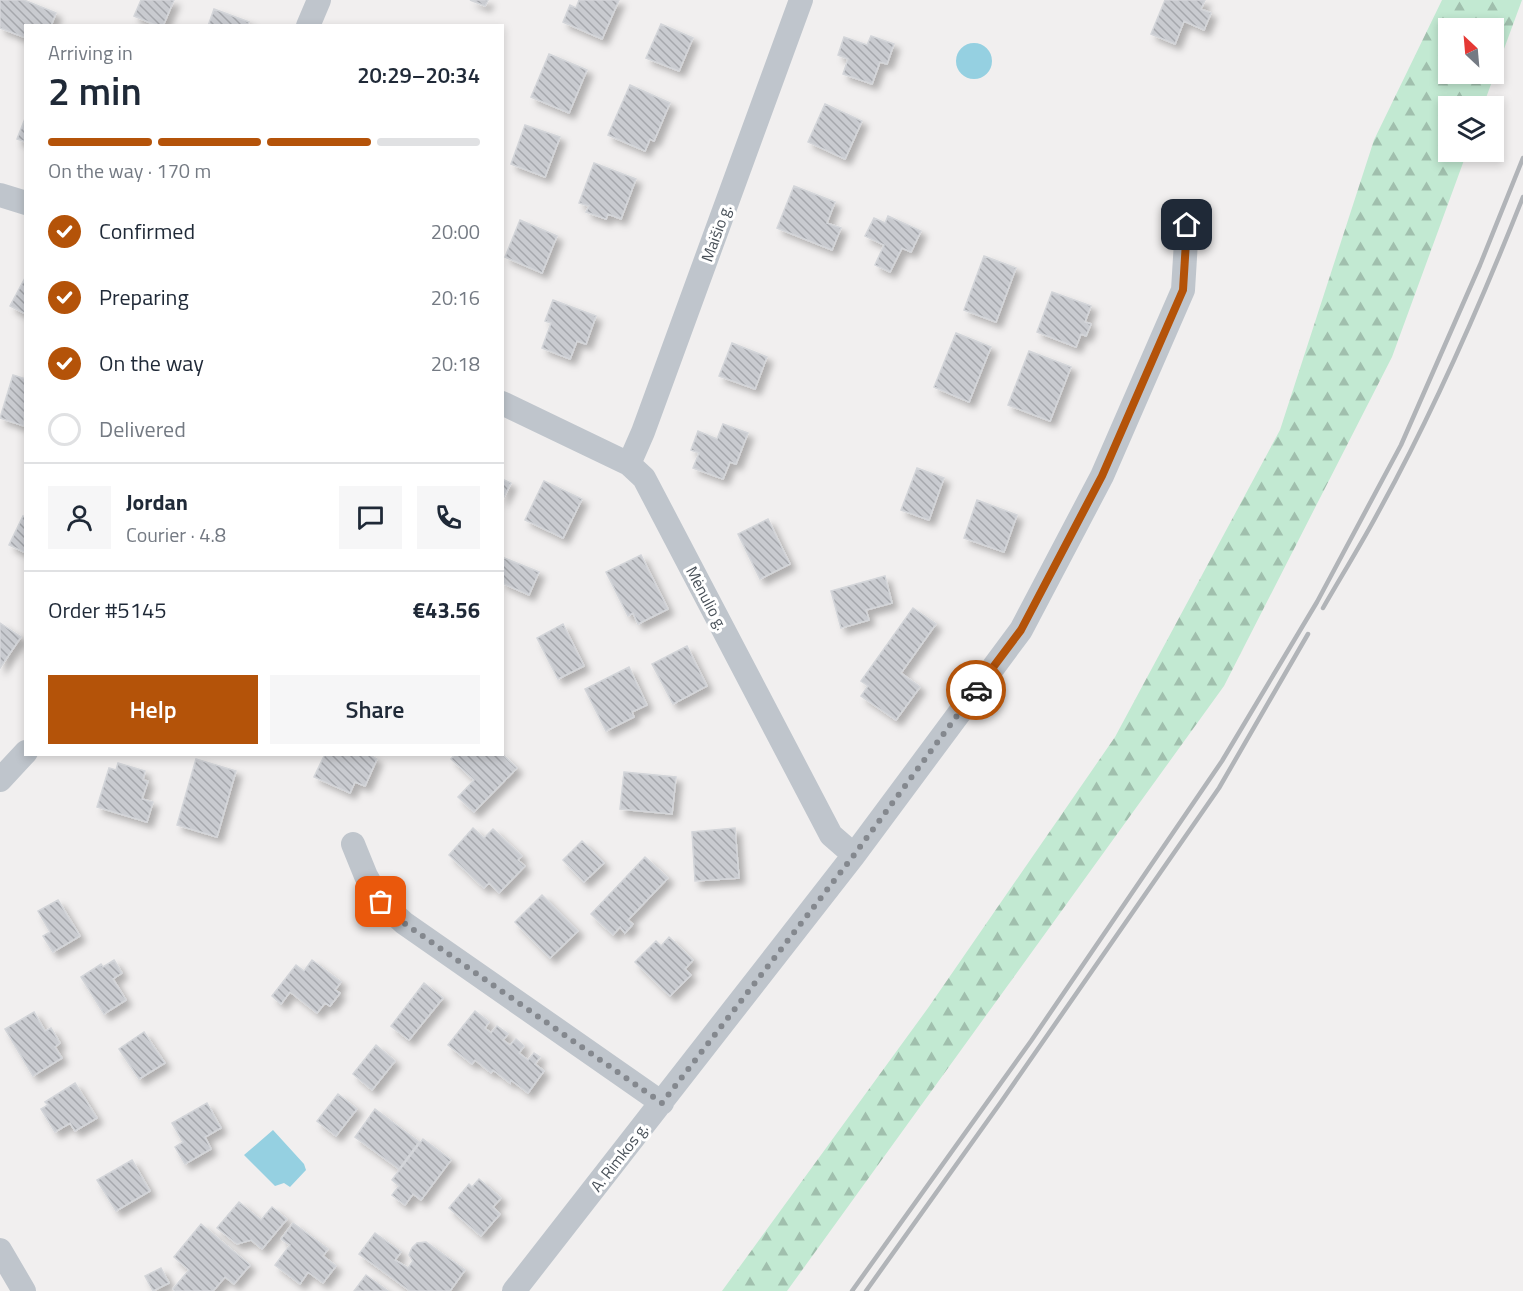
<!DOCTYPE html>
<meta charset="utf-8">
<style>
:root{--surface:#fff;--page:#f6f6f7;--text:#1f2937;--muted:#747a83;--line:#e0e1e3;--accent:#b45309}
body{margin:0;font-family:"Titillium Web",sans-serif;background:var(--page);color:var(--text);height:100vh;display:flex;flex-direction:column;font-size:22px;white-space:nowrap}
*{box-sizing:border-box;margin:0}
p{font-size:20px;color:var(--muted)}
.icon{flex:none;width:33px;height:33px;fill:none;stroke:currentColor;stroke-width:2;stroke-linecap:round;stroke-linejoin:round}
.map{position:relative;flex:1;overflow:hidden}
.drawer{position:absolute;left:24px;top:24px;width:480px;height:732px;display:flex;flex-direction:column;background:var(--surface);border-radius:0px;box-shadow:0 3px 9px #0003}
.drawer>*{flex:none}
.needle{width:39px;rotate:334deg}
.buttons{position:absolute;left:1438px;top:18px;display:grid;gap:12px}
.buttons a{display:grid;place-items:center;width:66px;height:66px;border-radius:0px;background:var(--surface);box-shadow:0 3px 9px #0003;font-size:30px}
.pin{position:absolute;display:grid;place-items:center;width:51px;height:51px;color:#fff;margin:-26px;border-radius:12px;box-shadow:0 3px 9px #0006}
.courier{position:absolute;display:grid;place-items:center;width:60px;height:60px;margin:-30px;border:4px solid #b45309;border-radius:50%;background:#fff;color:#222;box-shadow:0 2px 8px #0007}
.overview em{font-style:normal;font-weight:600}
.overview div{display:flex;flex-direction:column-reverse}
.overview{display:flex;align-items:center;justify-content:space-between;height:102px;padding:0 24px}
h1{font-size:39px;font-weight:600;line-height:45px}
.bar{display:grid;grid-template-columns:repeat(4,1fr);gap:9px 6px;align-content:center;height:72px;padding:0 24px}
.bar i{height:8px;border-radius:4px;background:var(--line)}
.bar .active{background:var(--accent)}
.bar p{grid-column:span 4}
.line{display:flex;align-items:center;gap:15px;padding:0 24px;border-top:2px solid var(--line)}
.line div{flex:1}
.round{display:grid;place-items:center;flex:none;width:63px;height:63px;border-radius:0px;background:var(--page)}
ol{padding:0 24px;list-style:none}
li{display:flex;align-items:center;gap:18px;height:66px}
li p{margin-inline-start:auto}
li .icon{padding:6px;border-radius:50%;background:var(--accent);color:#fff;stroke-width:4}
li:last-child{color:var(--muted)}
li i{width:33px;height:33px;border:3px solid var(--line);border-radius:50%}
.button{display:flex;gap:12px;margin-top:auto;padding:12px 24px}
.button a{flex:1;height:69px;border-radius:0px;background:var(--accent);color:#fff;font-size:24px;font-weight:600;line-height:69px;text-align:center}
.button a+a{background:var(--page);color:var(--text)}
.map>svg:first-child{display:block}
.forest{fill:url(#forest-firs);fill-rule:evenodd}
.water{fill:#95d0e1}
.building{fill:url(#building-back-hatch);stroke:#d3d5d9;stroke-width:1.5;filter:url(#shadow)}
.lines{fill:none;stroke-linecap:round;stroke-linejoin:round}
.minor{stroke:#bfc5cc;stroke-width:24}
.rail{stroke:#b1b4b8;stroke-width:4.5}
.done{stroke:#84888e;stroke-width:6;stroke-dasharray:0 10.8}
.route{stroke:#b45309;stroke-width:8}
.labels{text-anchor:middle;stroke-width:6;stroke-linejoin:round;paint-order:stroke}
.street-label{font-size:16px;fill:#495159;stroke:#fff}
</style>
<div class="map">
<svg width="1523" height="1291" viewBox="0 0 1523 1291">
<defs>
<pattern id="forest-firs" width="22" height="20" patternUnits="userSpaceOnUse" patternTransform="scale(1.5)"><rect width="22" height="20" fill="#c2e9d2"/><path d="M5 1l3.5 6h-7zM16 11l3.5 6h-7z" fill="#a0bfad"/></pattern>
<pattern id="building-back-hatch" width="6" height="6" patternUnits="userSpaceOnUse" patternTransform="scale(1.5)"><rect width="6" height="6" fill="#c9cbd0"/><path d="M-1 5l2 2M0 0l6 6M5-1l2 2" fill="none" stroke="#a5a7ac"/></pattern>
<filter id="shadow"><feDropShadow dx="5.5" dy="5.5" stdDeviation="3" flood-color="#0004"/></filter>
</defs>
<rect width="100%" height="100%" fill="#f1efef"/>
<!-- forest -->
<path class="forest" d="M 1442,0 L 1522,0 L 1483,106 L 1449,106 L 1449,152 L 1467,152 L 1392,357 L 1224,686 L 787,1291 L 722,1291 L 928,1008 L 1115,737 L 1280,430 L 1374,140 ZM 1449,28 L 1494,28 L 1494,74 L 1449,74 Z"/>
<!-- water -->
<path class="water" d="M956 61a18 18 0 1 1 36 0a18 18 0 1 1-36 0Z
M 273,1130 L 304,1164 L 306,1170 L 290,1187 L 284,1183 L 275,1186 L 244,1155 Z"/>
<!-- building -->
<path class="building" d="M 0,0 L 24,0 L 56,13 L 51,26 L 26,26 L 26,38 L 0,28 Z
M 141,0 L 174,0 L 163,26 L 158,26 L 134,16 Z
M 470,0 L 488,0 L 485,6 Z
M 579,0 L 619,0 L 602,39 L 563,22 L 570,5 L 576,8 Z
M 1165,0 L 1205,0 L 1201,9 L 1211,13 L 1204,30 L 1184,21 L 1175,44 L 1151,34 Z
M 214,9 L 249,22 L 247,26 L 208,26 Z
M 661,24 L 693,38 L 679,71 L 646,58 Z
M 871,36 L 894,44 L 887,64 L 880,62 L 872,84 L 843,74 L 848,59 L 838,55 L 844,37 L 867,45 Z
M 549,54 L 587,70 L 569,113 L 531,97 Z
M 630,85 L 670,103 L 654,141 L 650,139 L 645,151 L 608,135 Z
M 825,104 L 862,121 L 845,159 L 808,142 Z
M 26,116 L 26,142 L 17,139 Z
M 525,125 L 560,137 L 545,177 L 511,164 Z
M 594,163 L 636,179 L 621,219 L 608,214 L 606,219 L 586,212 L 589,206 L 579,203 Z
M 794,186 L 835,202 L 827,223 L 841,228 L 832,250 L 777,228 Z
M 888,216 L 921,231 L 911,252 L 902,248 L 890,272 L 875,265 L 884,245 L 865,236 L 874,218 L 885,223 Z
M 520,220 L 557,236 L 542,273 L 505,257 Z
M 984,256 L 1016,268 L 996,322 L 964,310 Z
M 26,276 L 26,314 L 10,306 Z
M 1052,292 L 1091,306 L 1085,322 L 1091,324 L 1086,336 L 1081,334 L 1076,347 L 1037,332 Z
M 553,300 L 596,316 L 586,344 L 577,341 L 570,359 L 542,348 L 551,323 L 545,321 Z
M 956,333 L 991,347 L 969,402 L 934,387 Z
M 732,343 L 767,357 L 755,389 L 719,376 Z
M 1029,351 L 1071,367 L 1050,421 L 1008,405 Z
M 13,375 L 26,379 L 24,426 L 0,418 Z
M 723,424 L 748,433 L 736,464 L 730,462 L 723,479 L 693,468 L 699,453 L 691,450 L 698,431 L 717,439 Z
M 917,468 L 944,478 L 929,520 L 901,510 Z
M 502,479 L 511,483 L 502,501 Z
M 544,481 L 582,499 L 563,538 L 525,520 Z
M 977,500 L 1017,515 L 1004,552 L 964,538 Z
M 23,516 L 26,517 L 26,553 L 9,545 Z
M 768,519 L 790,564 L 760,579 L 738,534 Z
M 641,555 L 668,609 L 638,624 L 633,613 L 628,616 L 606,572 Z
M 502,557 L 539,572 L 529,595 L 502,583 Z
M 885,576 L 892,603 L 866,610 L 869,620 L 841,628 L 831,591 Z
M 913,608 L 936,624 L 901,673 L 920,687 L 896,720 L 861,696 L 868,686 L 861,681 Z
M 0,623 L 21,637 L 0,668 Z
M 563,624 L 584,666 L 558,679 L 537,638 Z
M 687,646 L 707,686 L 673,704 L 652,664 Z
M 629,667 L 647,705 L 632,712 L 634,717 L 606,731 L 585,689 Z
M 325,754 L 368,754 L 377,759 L 365,786 L 355,782 L 350,793 L 314,777 Z
M 455,754 L 502,754 L 517,768 L 474,812 L 458,797 L 474,780 L 451,759 Z
M 196,759 L 236,771 L 217,837 L 177,825 Z
M 118,763 L 145,771 L 143,780 L 148,781 L 142,799 L 153,802 L 147,822 L 97,807 L 109,768 L 116,770 Z
M 624,772 L 676,777 L 672,814 L 620,809 Z
M 473,828 L 484,838 L 493,829 L 522,856 L 518,860 L 525,866 L 499,893 L 489,883 L 484,888 L 449,855 Z
M 735,828 L 739,878 L 695,881 L 692,832 Z
M 582,841 L 604,863 L 584,882 L 563,860 Z
M 645,857 L 668,878 L 628,920 L 633,924 L 625,933 L 620,927 L 613,935 L 591,914 Z
M 542,895 L 578,931 L 550,958 L 515,922 Z
M 58,900 L 80,936 L 53,952 L 43,936 L 50,932 L 38,911 Z
M 669,937 L 693,960 L 685,969 L 691,975 L 670,996 L 635,962 L 656,941 L 661,946 Z
M 114,960 L 122,973 L 113,979 L 126,1000 L 104,1014 L 81,977 L 101,964 L 103,967 Z
M 312,960 L 341,982 L 335,990 L 340,993 L 330,1006 L 325,1003 L 317,1013 L 290,992 L 281,1004 L 272,996 L 296,965 L 304,971 Z
M 424,983 L 443,998 L 409,1040 L 391,1026 Z
M 475,1011 L 489,1022 L 485,1028 L 491,1033 L 497,1026 L 508,1034 L 503,1040 L 510,1045 L 516,1039 L 524,1046 L 519,1053 L 528,1060 L 534,1053 L 540,1057 L 535,1064 L 544,1071 L 528,1093 L 511,1080 L 510,1083 L 493,1070 L 491,1073 L 475,1060 L 472,1064 L 448,1045 Z
M 34,1012 L 45,1031 L 51,1028 L 60,1043 L 55,1047 L 62,1058 L 33,1076 L 5,1029 Z
M 144,1032 L 165,1063 L 139,1079 L 119,1049 Z
M 376,1045 L 395,1061 L 372,1090 L 353,1074 Z
M 75,1083 L 97,1118 L 75,1131 L 70,1123 L 55,1132 L 41,1109 L 48,1105 L 45,1102 Z
M 338,1094 L 357,1109 L 336,1136 L 317,1121 Z
M 207,1103 L 221,1128 L 205,1137 L 211,1149 L 185,1164 L 175,1147 L 183,1142 L 172,1123 Z
M 375,1109 L 419,1142 L 399,1169 L 355,1137 Z
M 423,1139 L 451,1160 L 421,1200 L 413,1194 L 405,1205 L 392,1195 L 399,1186 L 392,1180 Z
M 132,1160 L 150,1191 L 116,1211 L 97,1180 Z
M 479,1179 L 501,1198 L 493,1207 L 500,1214 L 481,1236 L 449,1208 L 469,1184 L 472,1187 Z
M 239,1202 L 261,1220 L 272,1207 L 287,1219 L 262,1249 L 251,1240 L 237,1244 L 217,1228 Z
M 293,1223 L 328,1249 L 323,1256 L 336,1266 L 323,1283 L 308,1272 L 300,1284 L 275,1265 L 290,1245 L 281,1239 Z
M 201,1224 L 250,1265 L 234,1284 L 225,1277 L 213,1291 L 175,1291 L 173,1289 L 189,1270 L 174,1257 Z
M 375,1233 L 401,1252 L 395,1260 L 408,1268 L 413,1261 L 409,1255 L 412,1248 L 417,1243 L 426,1242 L 465,1270 L 450,1291 L 410,1291 L 359,1254 Z
M 161,1268 L 169,1283 L 153,1291 L 145,1276 Z
M 366,1275 L 388,1291 L 354,1291 Z"/>
<g class="lines">
<!-- minor -->
<path class="minor" d="M 308,26 L 319,0
M 0,195 L 26,203
M 502,403 L 629,464 L 644,478 L 831,835 L 854,855
M 629,464 L 643,432 L 801,0
M 0,780 L 26,752
M 353,844 L 366,876 L 381,902 L 404,923 L 662,1103
M 0,1250 L 24,1291
M 514,1291 L 854,855 L 1021,630 L 1102,476 L 1183,290 L 1187,225"/>
<!-- rail -->
<path class="rail" d="M 1323,608 C 1342,575 1362,543 1380,509 C 1435,409 1481,303 1523,197
M 852,1291 L 1031,1041 L 1222,761 L 1317,602 L 1401,445 L 1480,265 L 1523,158
M 866,1291 L 1001,1102 L 1219,788 L 1308,634"/>
</g>
<g class="lines">
<!-- done -->
<path class="done" d="M 381,902 L 404,923 L 662,1103 L 854,855 L 976,690"/>
<!-- route -->
<path class="route" d="M 976,690 L 1021,630 L 1102,476 L 1183,290 L 1187,225"/>
</g>
<g class="labels">
<!-- street labels -->
<g class="street-label">
<text transform="translate(716 233) rotate(-70)" y="6">Maišio g.</text>
<text transform="translate(707 598) rotate(62)" y="6">Mėnulio g.</text>
<text transform="translate(619 1157) rotate(-52)" y="6">A. Rimkos g.</text>
</g>
</g>
</svg>
<div class="buttons">
<a><svg class="needle" viewBox="-14 -14 28 28"><path d="M0-13l5 13h-10z" fill="#e53935"/><path d="M0 13l5-13h-10z" fill="#747a83"/></svg></a>
<a><svg class="icon" aria-label="layers" viewBox="0 0 24 24"><path d="M12 4l9 5-9 5-9-5zM3 14l9 5 9-5"/></svg></a>
</div>
<div class="pin" style="left:381px;top:902px;background:#ea580c"><svg class="icon" aria-label="bag" viewBox="0 0 24 24"><path d="M5 8h14l-1 12H6zM9 8a3 3 0 0 1 6 0"/></svg></div>
<div class="pin" style="left:1187px;top:225px;background:#1f2937"><svg class="icon" aria-label="home" viewBox="0 0 24 24"><path d="M3 11l9-7 9 7M6 9v11h12V9"/></svg></div>
<div class="courier" style="left:976px;top:690px"><svg class="icon" aria-label="car" viewBox="0 0 24 24"><path d="M5 17H2v-5l4-1 3-4h7l3 4 3 1v5h-3M9 17h6M6 11h13"/><circle cx="7" cy="17" r="2"/><circle cx="17" cy="17" r="2"/></svg></div>
<section class="drawer">
<div class="overview"><div><h1>2 min</h1><p>Arriving in</p></div><em>20:29–20:34</em></div>
<div class="bar"><i class="active"></i><i class="active"></i><i class="active"></i><i></i><p>On the way · 170 m</p></div>
<ol>
<li><svg class="icon" aria-label="check" viewBox="0 0 24 24"><path d="M5 12l5 5 9-10"/></svg>Confirmed<p>20:00</p></li>
<li><svg class="icon" aria-label="check" viewBox="0 0 24 24"><path d="M5 12l5 5 9-10"/></svg>Preparing<p>20:16</p></li>
<li><svg class="icon" aria-label="check" viewBox="0 0 24 24"><path d="M5 12l5 5 9-10"/></svg>On the way<p>20:18</p></li>
<li><i></i>Delivered</li>
</ol>
<div class="line" style="height:108px"><a class="round"><svg class="icon" aria-label="person" viewBox="0 0 24 24"><circle cx="12" cy="8" r="4"/><path d="M4 21q1-7 8-7t8 7"/></svg></a><div><b>Jordan</b><p>Courier · 4.8</p></div><a class="round"><svg class="icon" aria-label="chat" viewBox="0 0 24 24"><path d="M4 5h16v11H9l-5 4z"/></svg></a><a class="round"><svg class="icon" aria-label="phone" viewBox="0 0 24 24"><path d="M5 4h4l2 5-3 2q2 4 5 5l2-3 5 2v4C11 20 4 13 5 4z"/></svg></a></div>
<div class="line" style="height:78px"><div>Order #5145</div><b>€43.56</b></div>
<div class="button"><a>Help</a><a>Share</a></div>
</section>
</div>
